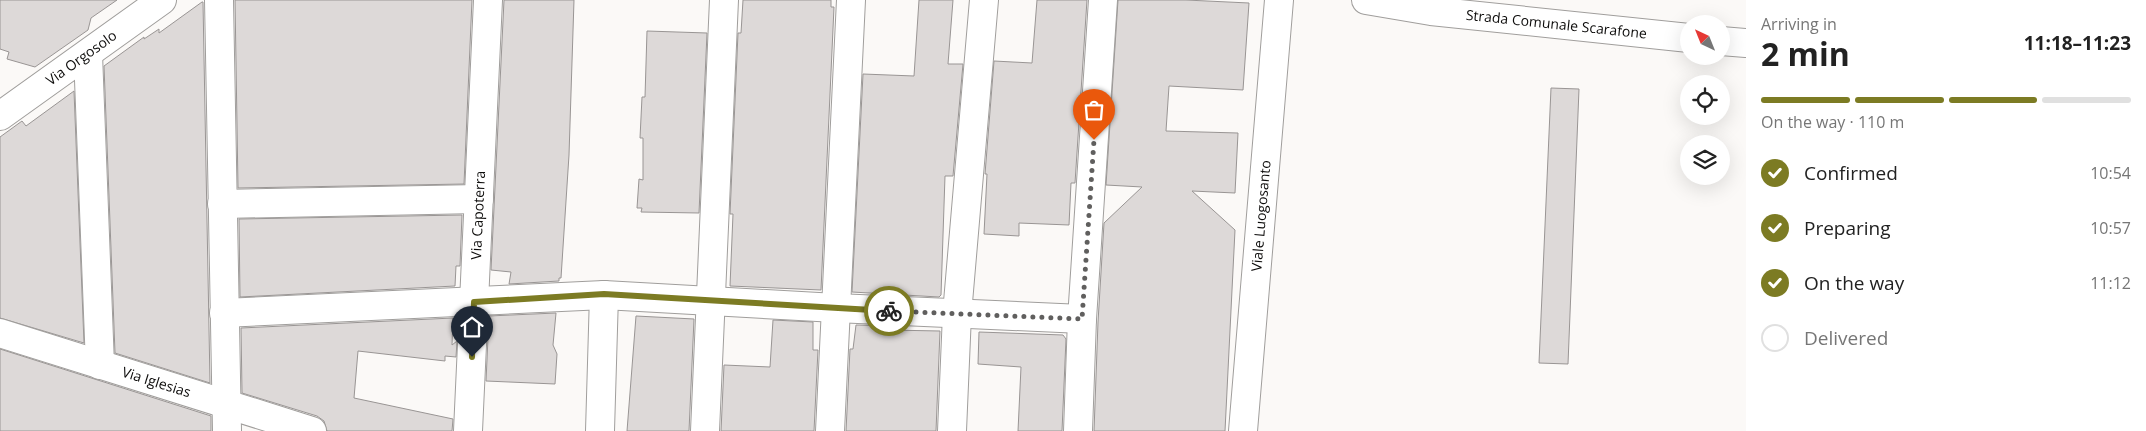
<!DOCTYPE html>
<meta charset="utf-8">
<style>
:root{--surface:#fff;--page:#f2f2f2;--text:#222;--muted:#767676;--line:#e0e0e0;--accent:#7c7b23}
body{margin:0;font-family:"Open Sans",sans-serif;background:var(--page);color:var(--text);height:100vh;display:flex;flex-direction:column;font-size:19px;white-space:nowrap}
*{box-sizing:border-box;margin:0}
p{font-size:16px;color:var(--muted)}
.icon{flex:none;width:28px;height:28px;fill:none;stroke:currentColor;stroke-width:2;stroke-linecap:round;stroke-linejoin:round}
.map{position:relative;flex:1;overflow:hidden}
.sheet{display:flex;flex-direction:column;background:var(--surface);width:400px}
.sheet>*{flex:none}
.needle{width:32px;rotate:317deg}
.buttons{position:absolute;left:1680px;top:15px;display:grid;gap:10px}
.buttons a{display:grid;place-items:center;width:50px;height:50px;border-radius:50%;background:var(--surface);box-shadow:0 5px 20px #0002;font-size:25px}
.pin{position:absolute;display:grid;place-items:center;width:42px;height:42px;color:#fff;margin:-51px -21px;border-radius:50% 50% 50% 0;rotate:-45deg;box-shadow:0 0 5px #0007}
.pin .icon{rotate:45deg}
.courier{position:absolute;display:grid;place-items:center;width:50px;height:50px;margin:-25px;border:4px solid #7c7b23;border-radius:50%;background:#fff;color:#222;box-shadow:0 1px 6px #0007}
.head em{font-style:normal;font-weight:700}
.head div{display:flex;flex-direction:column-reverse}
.head{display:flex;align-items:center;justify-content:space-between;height:85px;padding:0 15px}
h1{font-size:32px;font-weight:700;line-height:38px}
.bar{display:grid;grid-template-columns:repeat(4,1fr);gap:8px 5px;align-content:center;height:60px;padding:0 15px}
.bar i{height:6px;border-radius:4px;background:var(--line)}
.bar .active{background:var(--accent)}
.bar p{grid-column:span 4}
ol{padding:0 15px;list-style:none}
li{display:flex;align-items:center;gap:15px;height:55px}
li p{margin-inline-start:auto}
li .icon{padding:5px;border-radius:50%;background:var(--accent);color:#fff;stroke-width:4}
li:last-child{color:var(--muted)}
li i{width:28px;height:28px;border:2px solid var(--line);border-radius:50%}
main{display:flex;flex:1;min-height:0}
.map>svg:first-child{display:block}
.building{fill:#ddd9d8;stroke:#999594}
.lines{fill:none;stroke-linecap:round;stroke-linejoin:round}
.minor-casing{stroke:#a09e9c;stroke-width:30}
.tertiary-casing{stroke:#a09e9c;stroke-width:30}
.minor{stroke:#fff;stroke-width:28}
.tertiary{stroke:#fff;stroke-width:28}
.done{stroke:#605f5e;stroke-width:5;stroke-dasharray:0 9}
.route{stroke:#7c7b23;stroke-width:6}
.labels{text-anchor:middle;stroke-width:4;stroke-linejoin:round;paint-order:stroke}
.street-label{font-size:14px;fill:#0d0c0b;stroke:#fbf9f7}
</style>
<main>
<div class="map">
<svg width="1746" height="431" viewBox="0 0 1746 431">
<rect width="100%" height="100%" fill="#fbf9f7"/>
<!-- building -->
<path class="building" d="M 0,0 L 117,0 L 91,18 L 88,30 L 35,67 L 7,59 L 9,52 L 0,49 Z
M 235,0 L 472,0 L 464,184 L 238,188 Z
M 504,0 L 574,0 L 569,155 L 561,278 L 559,278 L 559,281 L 509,284 L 511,272 L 491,270 Z
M 743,0 L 831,0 L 831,7 L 834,7 L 821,290 L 730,286 L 733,214 L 730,214 L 738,33 L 741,33 Z
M 919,0 L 953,0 L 948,64 L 963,64 L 953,176 L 945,176 L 941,295 L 939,297 L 852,292 L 863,74 L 914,76 Z
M 1037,0 L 1087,0 L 1075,183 L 1071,183 L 1069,225 L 1019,223 L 1019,236 L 984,234 L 987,174 L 985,174 L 994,61 L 1032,63 Z
M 1118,0 L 1186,0 L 1249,3 L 1243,90 L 1169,86 L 1166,131 L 1238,133 L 1235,193 L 1192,191 L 1235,230 L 1225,431 L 1094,431 L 1098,322 L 1104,223 L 1142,187 L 1106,185 Z
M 202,2 L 203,2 L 210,383 L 115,353 L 104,66 L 144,37 L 144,39 L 159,29 L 159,33 Z
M 647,31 L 707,33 L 699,213 L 641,212 L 642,208 L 637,208 L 639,179 L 643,180 L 643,138 L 640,138 L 642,97 L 645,97 Z
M 1551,88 L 1579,89 L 1568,364 L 1539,363 Z
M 74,91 L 84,343 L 0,318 L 0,137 L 22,121 L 26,126 Z
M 462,215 L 460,266 L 456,266 L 455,286 L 240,297 L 239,219 Z
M 556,313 L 553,345 L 557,354 L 555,384 L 486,381 L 489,316 Z
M 636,316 L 694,319 L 689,431 L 627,431 Z
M 453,318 L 452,345 L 457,341 L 456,357 L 445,356 L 445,361 L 358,351 L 354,398 L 453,419 L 452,431 L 327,431 L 324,421 L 317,416 L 242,393 L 241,328 Z
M 773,320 L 813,322 L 813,350 L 818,350 L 814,431 L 721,431 L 724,365 L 770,367 Z
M 856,325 L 895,326 L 889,330 L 940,331 L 936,431 L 846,431 L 850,349 L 853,349 Z
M 979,332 L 1063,335 L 1066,339 L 1062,431 L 1018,431 L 1021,367 L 978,364 Z
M 0,349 L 211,416 L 211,431 L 0,431 Z"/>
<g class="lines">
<defs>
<g id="minor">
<path d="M 219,0 L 227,431"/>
<path d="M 88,54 L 100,365"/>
<path id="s1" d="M 0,116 L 162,0"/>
<path d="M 222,204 L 479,199"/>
<path d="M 224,313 L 604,295 L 836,308 L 1082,319"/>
<path id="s2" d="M 0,333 L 312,431"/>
<path id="s3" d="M 468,431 L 488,0"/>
<path d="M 600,431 L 604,295"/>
<path d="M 705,431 L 724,0"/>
<path d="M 830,431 L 851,0"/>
<path d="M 952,431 L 957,314 L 984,0"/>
<path d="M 1078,431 L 1082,319 L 1103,0"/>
<path id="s4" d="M 1243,431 L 1279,0"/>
</g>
<g id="tertiary">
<path id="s5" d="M 1366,0 L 1431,11 L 1689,38"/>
<path d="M 1721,41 L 1746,43"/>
</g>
</defs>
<!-- minor casing -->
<use href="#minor" class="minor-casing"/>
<!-- tertiary casing -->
<use href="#tertiary" class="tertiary-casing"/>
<!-- minor -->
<use href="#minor" class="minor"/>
<!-- tertiary -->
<use href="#tertiary" class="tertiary"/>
</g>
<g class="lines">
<!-- done -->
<path class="done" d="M 889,311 L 1082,319 L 1094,140"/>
<!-- route -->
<path class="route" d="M 472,357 L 474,302 L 604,294 L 889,311"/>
</g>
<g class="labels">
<!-- street labels -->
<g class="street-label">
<text dy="5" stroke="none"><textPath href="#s5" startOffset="192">Strada Comunale Scarafone</textPath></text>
<text dy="5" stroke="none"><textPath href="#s1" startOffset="100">Via Orgosolo</textPath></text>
<text dy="5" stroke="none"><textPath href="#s3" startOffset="216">Via Capoterra</textPath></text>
<text dy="5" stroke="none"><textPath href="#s4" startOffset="216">Viale Luogosanto</textPath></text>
<text dy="5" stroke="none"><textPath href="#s2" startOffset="164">Via Iglesias</textPath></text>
</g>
</g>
</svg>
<div class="buttons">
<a><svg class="needle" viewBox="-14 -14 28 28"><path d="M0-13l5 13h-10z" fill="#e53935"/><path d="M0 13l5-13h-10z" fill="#767676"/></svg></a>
<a><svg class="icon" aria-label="locate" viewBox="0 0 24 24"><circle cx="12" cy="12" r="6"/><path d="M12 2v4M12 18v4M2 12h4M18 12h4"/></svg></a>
<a><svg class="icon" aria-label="layers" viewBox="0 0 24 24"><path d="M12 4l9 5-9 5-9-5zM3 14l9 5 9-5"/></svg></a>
</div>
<div class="pin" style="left:1094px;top:140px;background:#ea580c"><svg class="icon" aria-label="bag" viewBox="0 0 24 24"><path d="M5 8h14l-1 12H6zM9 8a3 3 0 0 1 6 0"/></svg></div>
<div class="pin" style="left:472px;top:357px;background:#1f2937"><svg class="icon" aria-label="home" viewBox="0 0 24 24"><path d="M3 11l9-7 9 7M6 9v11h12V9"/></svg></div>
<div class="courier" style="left:889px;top:311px"><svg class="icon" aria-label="bike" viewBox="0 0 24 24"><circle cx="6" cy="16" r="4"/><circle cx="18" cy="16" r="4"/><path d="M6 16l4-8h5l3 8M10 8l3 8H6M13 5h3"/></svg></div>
</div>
<section class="sheet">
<div class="head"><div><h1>2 min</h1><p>Arriving in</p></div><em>11:18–11:23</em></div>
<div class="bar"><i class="active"></i><i class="active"></i><i class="active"></i><i></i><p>On the way · 110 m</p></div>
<ol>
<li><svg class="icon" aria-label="check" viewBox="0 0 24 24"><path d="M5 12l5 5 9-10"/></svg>Confirmed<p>10:54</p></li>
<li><svg class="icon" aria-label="check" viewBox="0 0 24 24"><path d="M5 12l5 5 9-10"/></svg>Preparing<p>10:57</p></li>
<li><svg class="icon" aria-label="check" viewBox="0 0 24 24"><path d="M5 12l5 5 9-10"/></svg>On the way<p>11:12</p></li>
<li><i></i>Delivered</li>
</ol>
</section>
</main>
